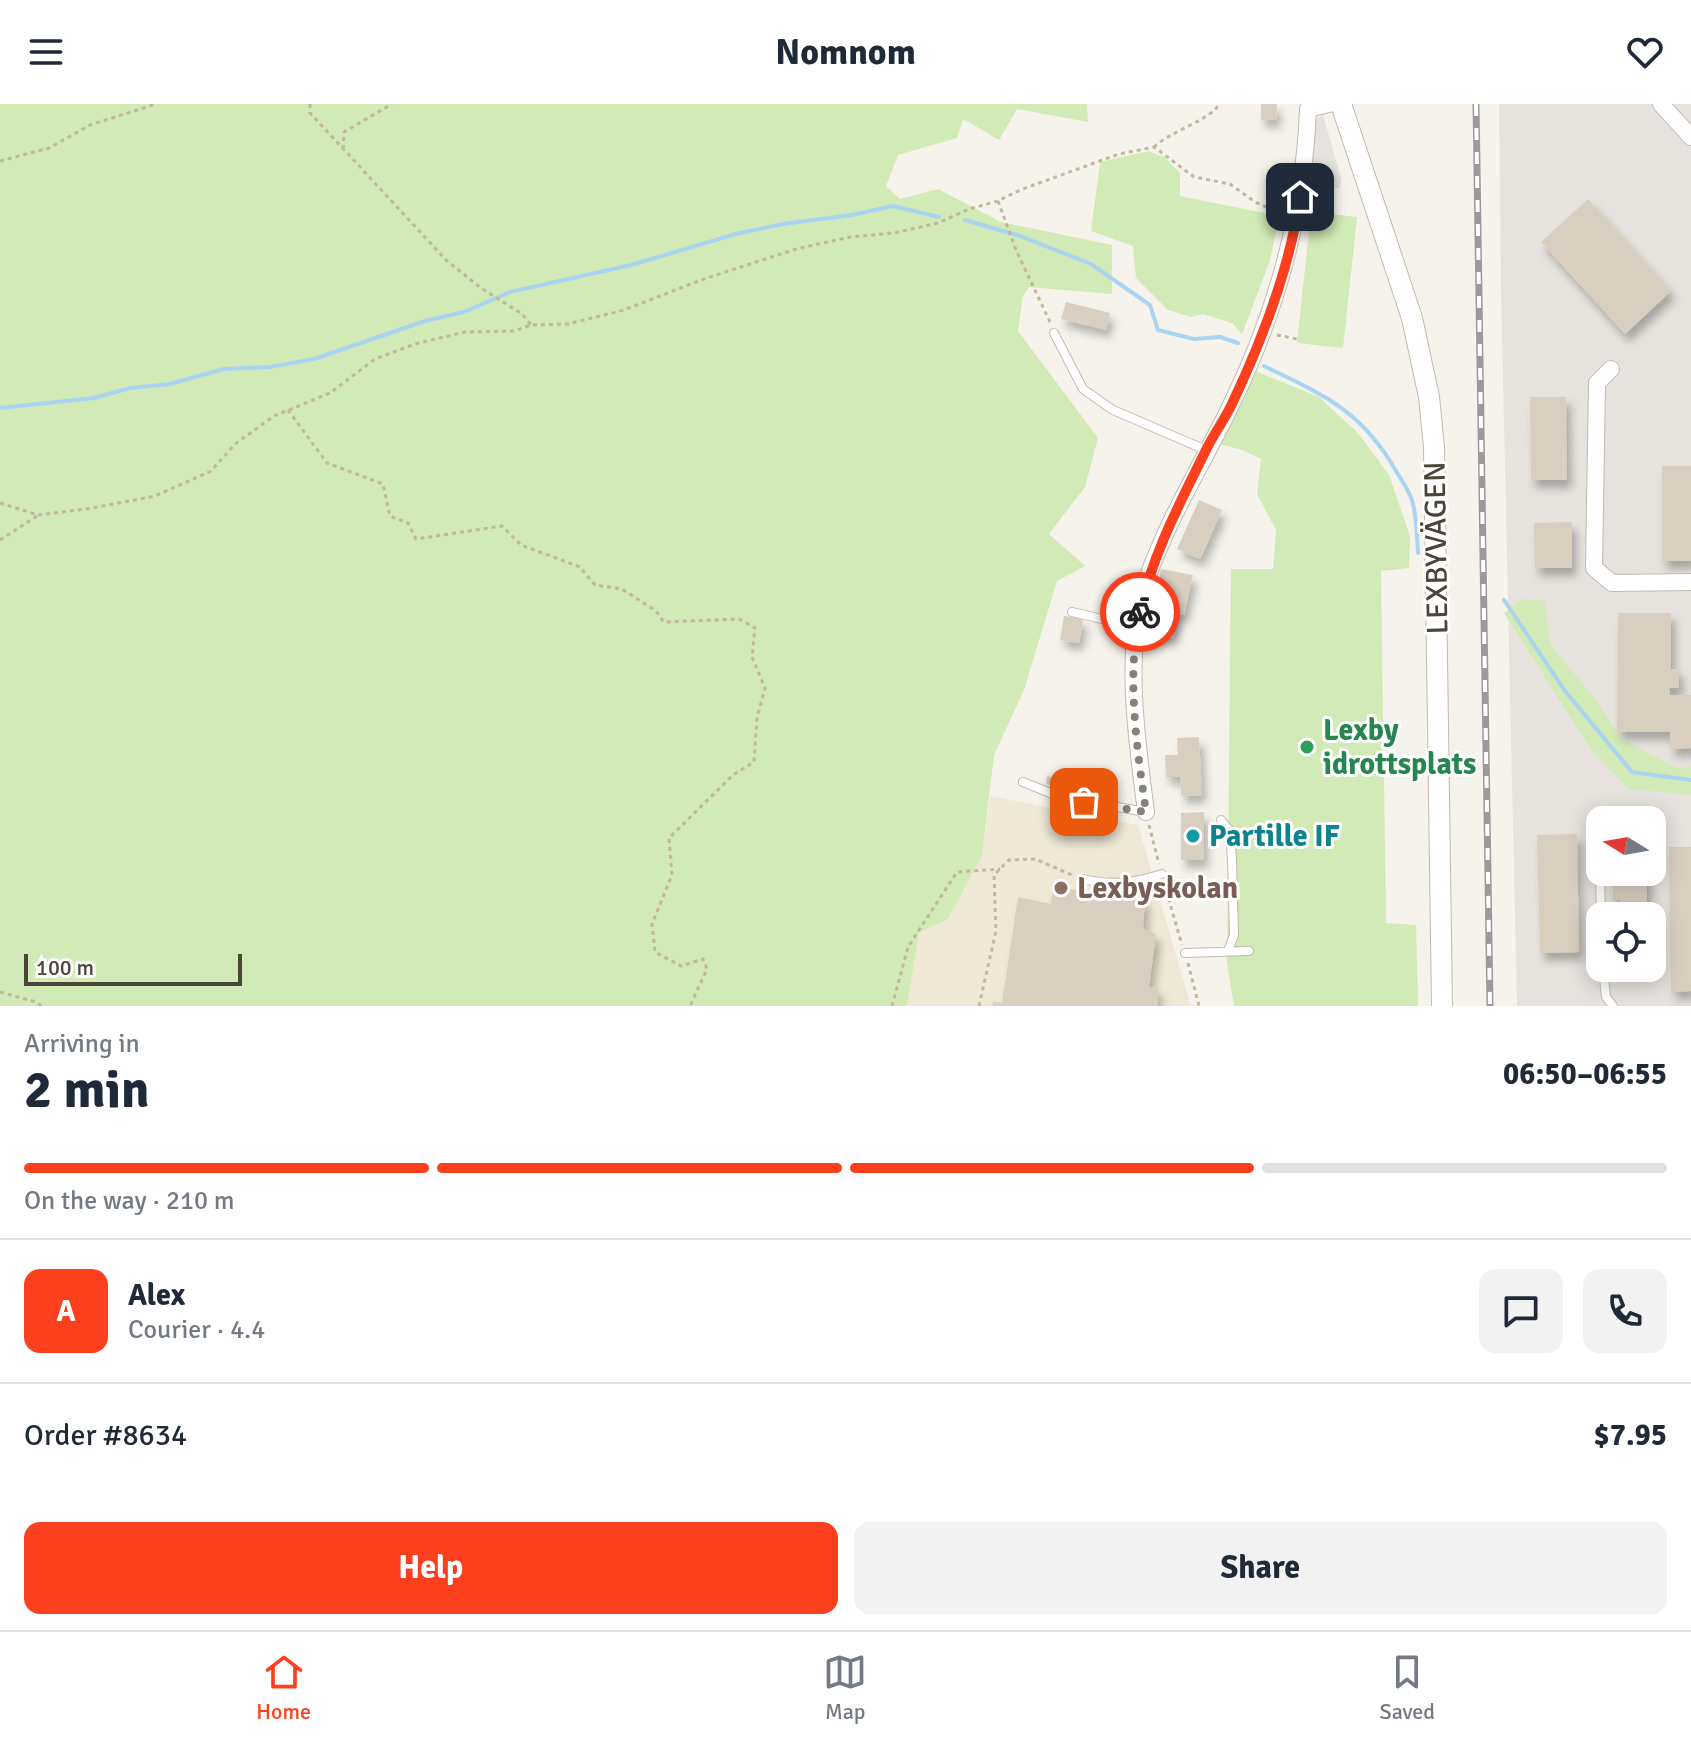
<!DOCTYPE html>
<meta charset="utf-8">
<style>
:root{--surface:#fff;--page:#f2f2f3;--text:#1f2937;--muted:#747a83;--line:#e0e1e3;--accent:#fc3f1d}
body{margin:0;font-family:Signika,sans-serif;background:var(--page);color:var(--text);height:100vh;display:flex;flex-direction:column;font-size:30px;white-space:nowrap}
*{box-sizing:border-box;margin:0}
p{font-size:26px;color:var(--muted)}
.icon{flex:none;width:44px;height:44px;fill:none;stroke:currentColor;stroke-width:2;stroke-linecap:round;stroke-linejoin:round}
.map{position:relative;height:902px;overflow:hidden}
.details{display:flex;flex-direction:column;background:var(--surface);flex:1}
.details>*{flex:none}
.needle{width:52px;rotate:281deg}
.buttons{position:absolute;left:1586px;top:702px;display:grid;gap:16px}
.buttons a{display:grid;place-items:center;width:80px;height:80px;border-radius:16px;background:var(--surface);box-shadow:0 4px 20px #0003;font-size:40px}
.scale{position:absolute;left:24px;bottom:20px;width:218px;box-sizing:border-box;padding-left:8px;border:4px solid #4b4439;border-top:0;font-size:22px;line-height:28px;white-space:nowrap;color:#4b4439;-webkit-text-stroke:6px #fff;paint-order:stroke}
.pin{position:absolute;display:grid;place-items:center;width:68px;height:68px;color:#fff;margin:-34px;border-radius:16px;box-shadow:0 4px 12px #0006}
.courier{position:absolute;display:grid;place-items:center;width:80px;height:80px;margin:-40px;border:6px solid #fc3f1d;border-radius:50%;background:#fff;color:#222;box-shadow:0 2px 10px #0007}
.overview em{font-style:normal;font-weight:700}
.overview div{display:flex;flex-direction:column-reverse}
.overview{display:flex;align-items:center;justify-content:space-between;height:136px;padding:0 24px}
h1{font-size:52px;font-weight:700;line-height:60px}
.bar{display:grid;grid-template-columns:repeat(4,1fr);gap:12px 8px;align-content:center;height:96px;padding:0 24px}
.bar i{height:10px;border-radius:6px;background:var(--line)}
.bar .active{background:var(--accent)}
.bar p{grid-column:span 4}
.line{display:flex;align-items:center;gap:20px;padding:0 24px;border-top:2px solid var(--line)}
.line div{flex:1}
.round{display:grid;place-items:center;flex:none;width:84px;height:84px;border-radius:16px;background:var(--page)}
.primary-button{display:flex;gap:16px;margin-top:auto;padding:16px 24px}
.primary-button a{flex:1;height:92px;border-radius:16px;background:var(--accent);color:#fff;font-size:32px;font-weight:700;line-height:92px;text-align:center}
.primary-button a+a{background:var(--page);color:var(--text)}
header{display:flex;justify-content:space-between;align-items:center;height:104px;padding:0 24px;background:var(--surface);font-size:36px;font-weight:700}
.menu{display:flex;justify-content:space-around;align-items:center;height:112px;border-top:2px solid var(--line);background:var(--surface);font-size:22px;color:var(--muted)}
.menu a{display:grid;justify-items:center;gap:4px}
.menu .active{color:var(--accent)}
.map>svg:first-child{display:block}
.industrial{fill:#e6e2dd;fill-rule:evenodd}
.education{fill:#efe8d6}
.green{fill:#d2eab5}
.parking{fill:#e5e3e0}
.lines{fill:none;stroke-linecap:round;stroke-linejoin:round}
.stream{stroke:#a9d4f2;stroke-width:4}
.building{fill:#d8cfc1;filter:url(#shadow)}
.service-casing{stroke:#c2bbae;stroke-width:10}
.minor-casing{stroke:#c2bbae;stroke-width:18}
.tertiary-casing{stroke:#c2bbae;stroke-width:22}
.path{stroke:#c4b79f;stroke-width:3;stroke-dasharray:4 4;stroke-linecap:butt}
.service{stroke:#fff;stroke-width:8}
.minor{stroke:#fff;stroke-width:16}
.tertiary{stroke:#fff;stroke-width:20}
.rail-casing{stroke:#9a9a9a;stroke-width:7}
.rail{stroke:#fff;stroke-width:4;stroke-dasharray:12;stroke-linecap:butt}
.done{stroke:#878178;stroke-width:8;stroke-dasharray:0 14.4}
.route{stroke:#fc3f1d;stroke-width:10}
.leisure-dot{fill:#2e9e5b;stroke:#fff;stroke-width:3}
.culture-dot{fill:#0f9aa8;stroke:#fff;stroke-width:3}
.education-dot{fill:#8d6e63;stroke:#fff;stroke-width:3}
.labels{text-anchor:middle;stroke-width:6;stroke-linejoin:round;paint-order:stroke}
.street-label{font-size:30px;fill:#4b4439;stroke:#fff}
.leisure-label{font-size:30px;font-weight:bold;fill:#27864d;stroke:#fff;text-anchor:start}
.culture-label{font-size:30px;font-weight:bold;fill:#0d838f;stroke:#fff;text-anchor:start}
.education-label{font-size:30px;font-weight:bold;fill:#785e54;stroke:#fff;text-anchor:start}
</style>
<header><svg class="icon" aria-label="menu" viewBox="0 0 24 24"><path d="M4 6h16M4 12h16M4 18h16"/></svg>Nomnom<svg class="icon" aria-label="heart" viewBox="0 0 24 24"><path d="M12 20l-8-8c-3-5 5-10 8-4 3-6 11-1 8 4z"/></svg></header>
<div class="map">
<svg width="1691" height="902" viewBox="0 0 1691 902">
<defs>
<filter id="shadow"><feDropShadow dx="4.5" dy="8" stdDeviation="4" flood-color="#0004"/></filter>
</defs>
<rect width="100%" height="100%" fill="#f6f3ec"/>
<!-- industrial -->
<path class="industrial" d="M 1499,0 L 1691,0 L 1691,902 L 1517,902 L 1501,183 ZM 1600,716 L 1652,716 L 1652,768 L 1600,768 ZM 1600,812 L 1652,812 L 1652,864 L 1600,864 Z"/>
<!-- education -->
<path class="education" d="M 990,692 L 1138,721 L 1191,902 L 907,902 L 919,829 L 948,815 L 982,752 Z"/>
<!-- green -->
<path class="green" d="M 0,0 L 1087,0 L 1088,18 L 1017,5 L 999,36 L 963,15 L 957,34 L 898,51 L 886,82 L 900,95 L 938,85 L 1001,118 L 1112,141 L 1112,190 L 1029,183 L 1023,192 L 1018,227 L 1098,334 L 1085,383 L 1049,430 L 1085,462 L 1057,477 L 1024,586 L 994,651 L 982,752 L 948,815 L 919,829 L 907,902 L 0,902 Z
M 1148,47 L 1164,53 L 1180,69 L 1180,92 L 1280,112 L 1269,159 L 1242,230 L 1232,219 L 1203,210 L 1191,213 L 1168,206 L 1136,174 L 1133,142 L 1091,127 L 1100,58 Z
M 1311,108 L 1357,113 L 1343,244 L 1297,239 Z
M 1255,267 L 1319,293 L 1358,329 L 1389,371 L 1410,432 L 1409,464 L 1381,467 L 1386,819 L 1416,821 L 1418,902 L 1234,902 L 1227,859 L 1231,465 L 1273,465 L 1276,426 L 1257,390 L 1261,355 L 1242,346 L 1216,339 Z
M 1522,495 L 1545,497 L 1550,540 L 1595,595 L 1621,635 L 1677,664 L 1691,662 L 1691,691 L 1629,685 L 1592,647 L 1504,509 Z"/>
<!-- parking -->
<path class="parking" d="M 1323,11 L 1341,74 L 1340,84 L 1308,84 L 1314,16 Z"/>
<g class="lines">
<!-- stream -->
<path class="stream" d="M 965,116 L 1020,132 L 1091,160 L 1150,201 L 1158,226 L 1194,235 L 1220,233 L 1238,239
M 1264,262 C 1324,291 1362,307 1396,367 C 1402,377 1411,389 1413,400 C 1417,416 1417,433 1418,449
M 0,304 L 94,294 L 130,284 L 170,280 L 224,265 L 270,263 L 314,255 L 425,217 L 464,208 L 510,188 L 631,161 L 736,130 L 783,120 L 852,111 L 893,102 L 939,113
M 1504,496 L 1565,587 L 1632,668 L 1691,676"/>
</g>
<!-- building -->
<path class="building" d="M 1261,0 L 1277,0 L 1276,16 L 1261,16 Z
M 1588,95 L 1671,187 L 1625,230 L 1541,138 Z
M 1066,198 L 1110,209 L 1106,226 L 1061,215 Z
M 1530,293 L 1566,293 L 1567,376 L 1531,376 Z
M 1662,362 L 1691,362 L 1691,457 L 1662,457 Z
M 1199,396 L 1222,406 L 1200,455 L 1177,445 Z
M 1572,418 L 1572,464 L 1535,464 L 1534,419 Z
M 1161,465 L 1193,471 L 1184,511 L 1178,510 L 1173,534 L 1150,529 L 1151,523 L 1161,525 L 1169,484 L 1158,482 Z
M 1618,509 L 1671,509 L 1671,565 L 1679,565 L 1679,584 L 1669,584 L 1670,591 L 1691,591 L 1691,644 L 1671,645 L 1670,628 L 1617,628 Z
M 1064,512 L 1083,515 L 1079,539 L 1060,536 Z
M 1199,633 L 1202,691 L 1181,692 L 1180,673 L 1166,673 L 1165,651 L 1178,651 L 1177,634 Z
M 1054,668 L 1070,671 L 1070,674 L 1073,675 L 1071,686 L 1068,685 L 1067,689 L 1051,686 L 1051,681 L 1046,680 L 1047,672 L 1053,673 Z
M 1204,708 L 1204,756 L 1181,756 L 1181,709 Z
M 1577,730 L 1579,848 L 1540,849 L 1537,731 Z
M 1669,743 L 1691,743 L 1691,887 L 1671,888 Z
M 1620,768 L 1647,768 L 1647,812 L 1620,812 L 1620,796 L 1613,796 L 1613,777 L 1620,777 Z
M 1053,783 L 1145,794 L 1143,825 L 1156,830 L 1149,883 L 1158,884 L 1157,902 L 992,902 L 993,897 L 1002,899 L 1018,793 L 1051,800 Z"/>
<g class="lines">
<defs>
<path id="service" d="M 1054,229 L 1083,285 L 1113,306 L 1206,346
M 1072,508 L 1136,523
M 1023,678 L 1060,693 L 1146,708
M 1221,716 L 1230,727 L 1232,756 L 1234,831 L 1228,847
M 1599,718 L 1600,748
M 1600,768 L 1601,812
M 1083,775 C 1111,782 1134,779 1162,770
M 1185,849 L 1249,847
M 1603,864 L 1606,893 L 1613,902"/>
<path id="minor" d="M 1661,0 L 1691,33
M 1611,265 L 1597,279 L 1594,464 L 1612,479 L 1691,478
M 1146,708 C 1137,637 1123,547 1146,478 C 1167,416 1202,361 1230,303 C 1276,210 1304,109 1308,5 L 1329,0"/>
<path id="tertiary" d="M 1341,0 L 1412,214 L 1429,293 L 1434,343 L 1442,902"/>
</defs>
<!-- service casing -->
<use href="#service" class="service-casing"/>
<!-- minor casing -->
<use href="#minor" class="minor-casing"/>
<!-- tertiary casing -->
<use href="#tertiary" class="tertiary-casing"/>
<!-- path -->
<path class="path" d="M 310,0 L 310,9 L 447,157 L 481,184 L 522,210 L 531,221
M 1154,43 C 1172,26 1211,16 1219,0
M 343,45 L 344,28 L 392,0
M 0,57 L 49,44 L 90,21 L 156,0
M 998,97 L 1016,146 L 1050,218
M 1277,231 L 1297,235
M 288,306 L 327,359 L 383,380 L 390,412 L 408,419 L 416,435 L 502,422 L 521,441 L 580,463 L 595,481 L 622,485 L 656,507 L 664,518 L 739,515 L 755,524 L 752,553 L 765,584 L 757,614 L 754,658 L 733,671 L 669,734 L 672,771 L 652,820 L 655,848 L 681,862 L 703,855 L 707,865 L 690,902
M 0,399 L 38,411 L 93,404 L 155,392 L 211,367 L 235,340 L 274,312 L 330,289 L 375,255 L 415,240 L 465,228 L 514,227 L 531,221 L 568,220 L 624,206 L 701,176 L 796,145 L 850,133 L 894,129 L 938,119 L 969,105 L 998,97 L 1020,86 L 1119,50 L 1154,43 L 1194,73 L 1230,80 L 1255,98 L 1282,110
M 0,436 L 37,412
M 1149,721 L 1159,760
M 1164,779 L 1182,841
M 1188,859 L 1199,902
M 0,888 L 36,898 L 42,902
M 892,902 L 908,843 L 957,768 L 1000,765
M 979,902 L 996,827 L 994,771 L 1009,756 L 1035,755 L 1072,771"/>
<!-- service -->
<use href="#service" class="service"/>
<!-- minor -->
<use href="#minor" class="minor"/>
<!-- tertiary -->
<use href="#tertiary" class="tertiary"/>
<defs>
<path id="rail" d="M 1476,0 L 1490,902"/>
</defs>
<!-- rail casing -->
<use href="#rail" class="rail-casing"/>
<!-- rail -->
<use href="#rail" class="rail"/>
</g>
<g class="lines">
<!-- done -->
<path class="done" d="M 1084,698 L 1146,708 C 1137,644 1126,573 1140,508"/>
<!-- route -->
<path class="route" d="M 1140,508 C 1152,451 1181,397 1207,344 C 1214,330 1224,316 1231,302 C 1262,237 1290,164 1300,93"/>
</g>
<!-- markers -->
<circle class="leisure-dot" cx="1307" cy="643" r="8"/>
<circle class="culture-dot" cx="1193" cy="732" r="8"/>
<circle class="education-dot" cx="1061" cy="784" r="8"/>
<g class="labels">
<!-- street labels -->
<g class="street-label">
<text transform="translate(1436 444) rotate(-91)" y="10">LEXBYVÄGEN</text>
</g>
<!-- leisure labels -->
<g class="leisure-label">
<text x="1323" y="636">Lexby<tspan x="1323" dy="34">idrottsplats</tspan></text>
</g>
<!-- culture labels -->
<g class="culture-label">
<text x="1209" y="742">Partille IF</text>
</g>
<!-- education labels -->
<g class="education-label">
<text x="1077" y="794">Lexbyskolan</text>
</g>
</g>
</svg>
<div class="buttons">
<a><svg class="needle" viewBox="-14 -14 28 28"><path d="M0-13l5 13h-10z" fill="#e53935"/><path d="M0 13l5-13h-10z" fill="#747a83"/></svg></a>
<a><svg class="icon" aria-label="locate" viewBox="0 0 24 24"><circle cx="12" cy="12" r="6"/><path d="M12 2v4M12 18v4M2 12h4M18 12h4"/></svg></a>
</div>
<div class="scale">100 m</div>
<div class="pin" style="left:1084px;top:698px;background:#ea580c"><svg class="icon" aria-label="bag" viewBox="0 0 24 24"><path d="M5 8h14l-1 12H6zM9 8a3 3 0 0 1 6 0"/></svg></div>
<div class="pin" style="left:1300px;top:93px;background:#1f2937"><svg class="icon" aria-label="home" viewBox="0 0 24 24"><path d="M3 11l9-7 9 7M6 9v11h12V9"/></svg></div>
<div class="courier" style="left:1140px;top:508px"><svg class="icon" aria-label="bike" viewBox="0 0 24 24"><circle cx="6" cy="16" r="4"/><circle cx="18" cy="16" r="4"/><path d="M6 16l4-8h5l3 8M10 8l3 8H6M13 5h3"/></svg></div>
</div>
<section class="details">
<div class="overview"><div><h1>2 min</h1><p>Arriving in</p></div><em>06:50–06:55</em></div>
<div class="bar"><i class="active"></i><i class="active"></i><i class="active"></i><i></i><p>On the way · 210 m</p></div>
<div class="line" style="height:144px"><b class="round" style="background:var(--accent);color:#fff">A</b><div><b>Alex</b><p>Courier · 4.4</p></div><a class="round"><svg class="icon" aria-label="chat" viewBox="0 0 24 24"><path d="M4 5h16v11H9l-5 4z"/></svg></a><a class="round"><svg class="icon" aria-label="phone" viewBox="0 0 24 24"><path d="M5 4h4l2 5-3 2q2 4 5 5l2-3 5 2v4C11 20 4 13 5 4z"/></svg></a></div>
<div class="line" style="height:104px"><div>Order #8634</div><b>$7.95</b></div>
<div class="primary-button"><a>Help</a><a>Share</a></div>
</section>
<nav class="menu">
<a class="active"><svg class="icon" aria-label="home" viewBox="0 0 24 24"><path d="M3 11l9-7 9 7M6 9v11h12V9"/></svg>Home</a>
<a><svg class="icon" aria-label="map" viewBox="0 0 24 24"><path d="M3 6l6-2 6 2 6-2v14l-6 2-6-2-6 2zM9 4v14M15 6v14"/></svg>Map</a>
<a><svg class="icon" aria-label="saved" viewBox="0 0 24 24"><path d="M7 4h10v16l-5-4-5 4z"/></svg>Saved</a>
</nav>
